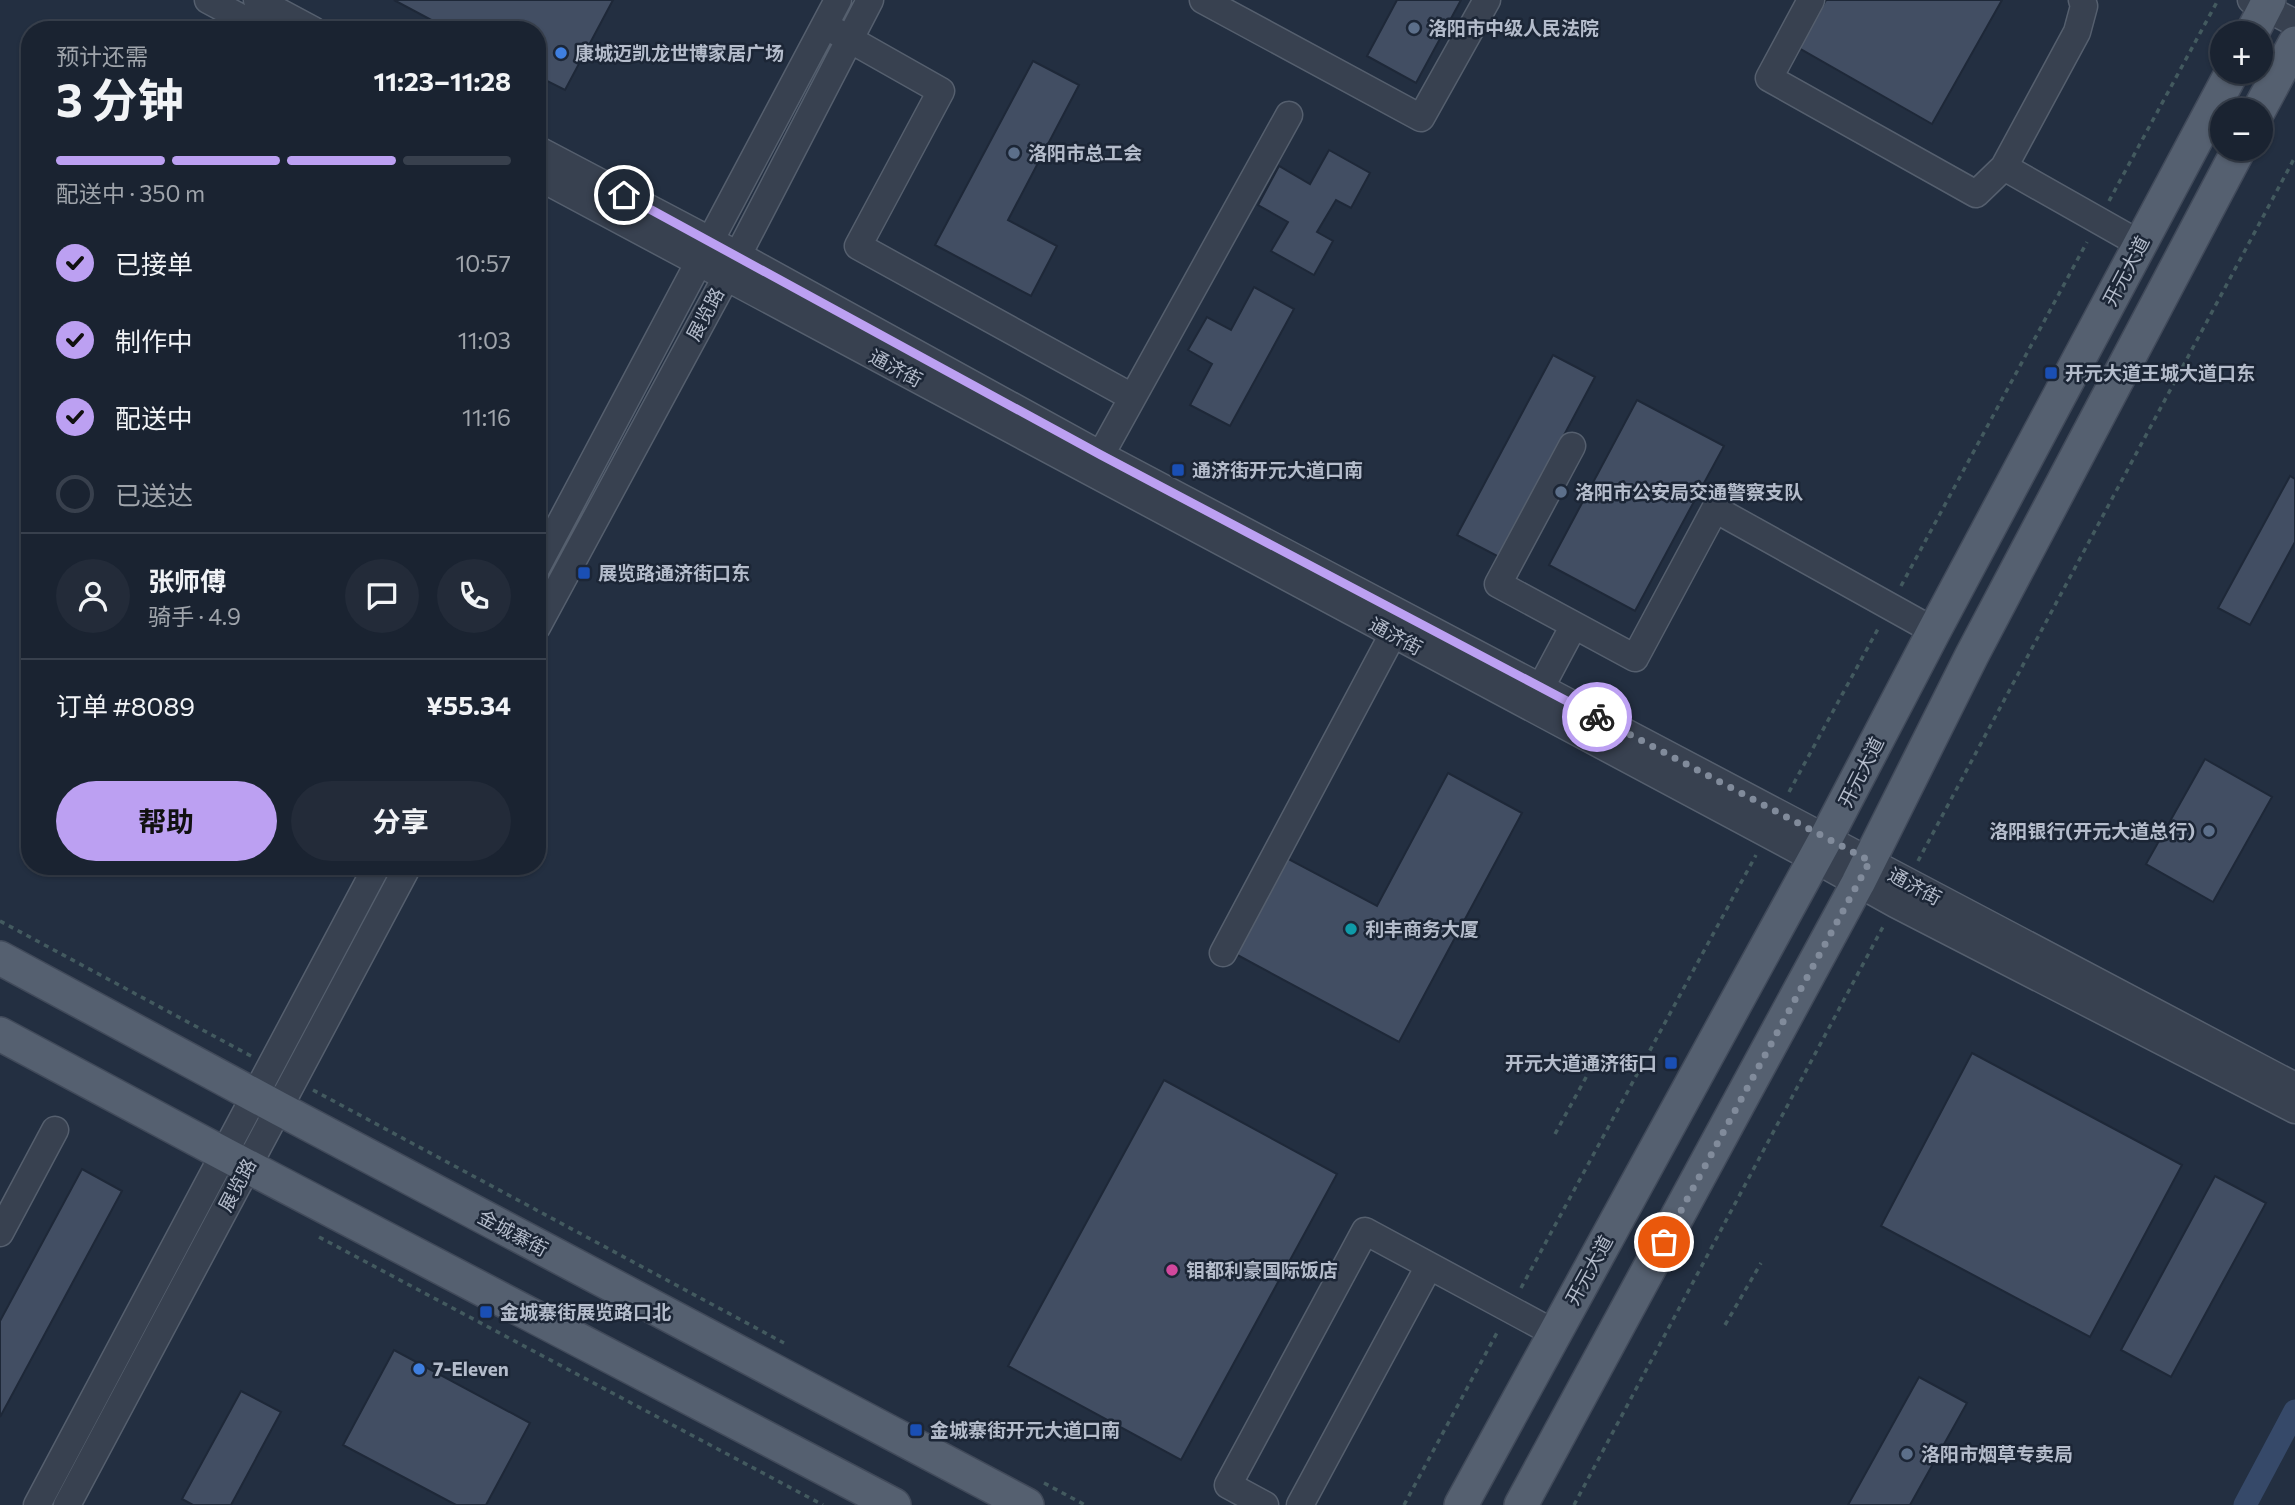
<!DOCTYPE html>
<html lang="zh">
<meta charset="utf-8">
<style>
:root{--surface:#1a2331;--page:#232b39;--text:#f1f3f6;--muted:#9fa4ab;--line:#38404d;--accent:#bca0f2}
body{margin:0;font-family:Commissioner,"Noto Sans SC",sans-serif;background:var(--page);color:var(--text);height:100vh;display:flex;flex-direction:column;font-size:26px;white-space:nowrap}
*{box-sizing:border-box;margin:0}
p{font-size:23px;color:var(--muted)}
.icon{flex:none;width:38px;height:38px;fill:none;stroke:currentColor;stroke-width:2;stroke-linecap:round;stroke-linejoin:round}
.map{position:relative;flex:1;overflow:hidden}
.side{position:absolute;left:21px;top:21px;width:525px;height:854px;display:flex;flex-direction:column;background:var(--surface);border-radius:28px;box-shadow:0 2px 5px #0004,0 0 0 2px var(--line)}
.side>*{flex:none}
.buttons{position:absolute;left:2210px;top:21px;display:grid;gap:14px}
.buttons a{display:grid;place-items:center;width:63px;height:63px;border-radius:50%;background:var(--surface);box-shadow:0 2px 5px #0004,0 0 0 2px var(--line);font-size:35px}
.pin{position:absolute;display:grid;place-items:center;width:60px;height:60px;color:#fff;margin:-30px;border:4px solid #fff;border-radius:50%;box-shadow:0 2px 7px #0007}
.courier{position:absolute;display:grid;place-items:center;width:70px;height:70px;margin:-35px;border:5px solid #bca0f2;border-radius:50%;background:#fff;color:#222;box-shadow:0 2px 9px #0007}
.headline em{font-style:normal;font-weight:700}
.headline div{display:flex;flex-direction:column-reverse}
.headline{display:flex;align-items:center;justify-content:space-between;height:119px;padding:0 35px}
h1{font-size:46px;font-weight:700;line-height:52px}
.bar{display:grid;grid-template-columns:repeat(4,1fr);gap:10px 7px;align-content:center;height:84px;padding:0 35px}
.bar i{height:9px;border-radius:5px;background:var(--line)}
.bar .selected{background:var(--accent)}
.bar p{grid-column:span 4}
.line{display:flex;align-items:center;gap:18px;padding:0 35px;border-top:2px solid var(--line)}
.line div{flex:1}
.round{display:grid;place-items:center;flex:none;width:74px;height:74px;border-radius:37px;background:var(--page)}
ol{padding:0 35px;list-style:none}
li{display:flex;align-items:center;gap:21px;height:77px}
li p{margin-inline-start:auto}
li .icon{padding:7px;border-radius:50%;background:var(--accent);color:#111;stroke-width:4}
li:last-child{color:var(--muted)}
li i{width:38px;height:38px;border:4px solid var(--line);border-radius:50%}
.action{display:flex;gap:14px;margin-top:auto;padding:14px 35px}
.action a{flex:1;height:80px;border-radius:42px;background:var(--accent);color:#111;font-size:28px;font-weight:700;line-height:80px;text-align:center}
.action a+a{background:var(--page);color:var(--text)}
.map>svg:first-child{display:block}
.lines{fill:none;stroke-linecap:round;stroke-linejoin:round}
.canal{stroke:#364969;stroke-width:23}
.building{fill:#424e63;stroke:#1e2838;stroke-width:2}
.minor-casing{stroke:#555f6e;stroke-width:29}
.major-casing{stroke:#414a5a;stroke-width:36}
.path{stroke:#435a5f;stroke-width:3.5;stroke-dasharray:5 5;stroke-linecap:butt}
.minor{stroke:#384150;stroke-width:26}
.major{stroke:#556070;stroke-width:33}
.done{stroke:#818b9b;stroke-width:7;stroke-dasharray:0 12.6}
.route{stroke:#bca0f2;stroke-width:9}
.service-dot{fill:#5c6f8a;stroke:#1c2636;stroke-width:2.5}
.shop-dot{fill:#3f7fe0;stroke:#1c2636;stroke-width:2.5}
.transit-dot{fill:#1a4fb4;stroke:#1c2636;stroke-width:2.5}
.culture-dot{fill:#0f9aa8;stroke:#1c2636;stroke-width:2.5}
.hotel-dot{fill:#d1479c;stroke:#1c2636;stroke-width:2.5}
.labels{text-anchor:middle;stroke-width:5;stroke-linejoin:round;paint-order:stroke}
.poi-label{font-size:19px;font-weight:bold;fill:#b4bccb;stroke:#1c2636;text-anchor:start}
.street-label{font-size:19px;fill:#b4bccb;stroke:#1c2636}
</style>
<div class="map">
<svg width="2295" height="1505" viewBox="0 0 2295 1505">
<rect width="100%" height="100%" fill="#232f41"/>
<g class="lines">
<!-- canal -->
<path class="canal" d="M 2245,1505 L 2295,1411"/>
</g>
<!-- building -->
<path class="building" d="M 394,0 L 613,0 L 565,90 L 537,76 L 537,30 L 450,30 Z
M 1397,0 L 1461,0 L 1416,83 L 1367,56 Z
M 1826,0 L 2002,0 L 1932,124 L 1799,48 Z
M 1033,61 L 1079,85 L 1008,220 L 1057,246 L 1031,296 L 935,245 Z
M 1329,150 L 1370,173 L 1351,208 L 1336,200 L 1317,232 L 1333,241 L 1314,275 L 1271,251 L 1288,222 L 1258,205 L 1279,166 L 1310,184 Z
M 1254,287 L 1294,309 L 1230,426 L 1190,405 L 1212,364 L 1188,350 L 1207,317 L 1231,330 Z
M 1553,355 L 1595,377 L 1499,557 L 1457,535 Z
M 1637,400 L 1724,446 L 1635,611 L 1549,565 Z
M 2290,476 L 2295,479 L 2295,542 L 2250,625 L 2218,608 Z
M 2205,759 L 2272,797 L 2213,902 L 2146,864 Z
M 1448,773 L 1522,813 L 1399,1042 L 1230,951 L 1281,855 L 1377,906 Z
M 1972,1053 L 2182,1165 L 2090,1337 L 1881,1226 Z
M 1164,1080 L 1337,1174 L 1181,1460 L 1008,1366 Z
M 82,1169 L 122,1191 L 0,1417 L 0,1321 Z
M 2215,1176 L 2266,1203 L 2171,1377 L 2121,1350 Z
M 394,1350 L 530,1423 L 486,1505 L 456,1505 L 343,1445 Z
M 1919,1377 L 1967,1403 L 1910,1505 L 1848,1505 Z
M 241,1391 L 281,1412 L 231,1505 L 193,1505 L 182,1499 Z"/>
<g class="lines">
<defs>
<path id="minor" d="M 208,0 L 264,30
M 257,0 L 313,30
M 1203,0 L 1421,118 L 1487,0
M 1811,0 L 1769,78 L 1976,194 L 2004,167 L 2077,32 L 2084,6 L 2082,0
M 2251,0 L 2295,23
M 835,31 L 941,91 L 858,246 L 1132,397
M 537,149 L 738,255 L 1101,455 L 2295,1086
M 2004,167 L 2140,244
M 537,176 L 1814,859 L 1895,904 L 2295,1110
M 1572,446 L 1498,584 L 1635,658 L 1715,509 L 1934,631
M 1093,469 L 1289,115
M 537,567 L 838,0
M 537,627 L 738,255 L 870,0
M 1532,704 L 1574,625
M 1223,953 L 1393,634
M 0,1233 L 55,1130
M 37,1505 L 377,866
M 67,1505 L 408,866
M 1265,1505 L 1228,1485 L 1365,1231 L 1554,1333
M 1300,1505 L 1429,1266"/>
<path id="major" d="M 2252,33 L 2269,0
M 2259,110 L 2295,43
M 0,958 L 278,1108 L 1027,1505
M 0,1034 L 224,1154 L 894,1505
M 1461,1505 L 1826,838 L 1934,631 L 2232,72
M 1521,1505 L 1858,883 L 1972,655 L 2239,149"/>
</defs>
<!-- minor casing -->
<use href="#minor" class="minor-casing"/>
<!-- major casing -->
<use href="#major" class="major-casing"/>
<!-- path -->
<path class="path" d="M 2109,201 L 2218,0
M 1901,586 L 2087,242
M 1789,792 L 1879,627
M 1918,861 L 2295,157
M 0,921 L 251,1056
M 313,1090 L 784,1343
M 1555,1134 L 1590,1070
M 319,1237 L 823,1505
M 1521,1288 L 1756,855
M 1725,1325 L 1761,1263
M 1044,1483 L 1085,1505
M 1404,1505 L 1499,1329
M 1574,1505 L 1885,923"/>
<!-- minor -->
<use href="#minor" class="minor"/>
<!-- major -->
<use href="#major" class="major"/>
</g>
<g class="lines">
<!-- done -->
<path class="done" d="M 1597,717 L 1870,861 L 1664,1242"/>
<!-- route -->
<path class="route" d="M 624,195 L 1101,455 L 1597,717"/>
</g>
<!-- markers -->
<g class="service-dot">
<circle cx="1414" cy="28" r="7"/>
<circle cx="1014" cy="153" r="7"/>
<circle cx="1561" cy="492" r="7"/>
<circle cx="2209" cy="831" r="7"/>
<circle cx="1907" cy="1454" r="7"/>
</g>
<g class="shop-dot">
<circle cx="561" cy="53" r="7"/>
<circle cx="419" cy="1369" r="7"/>
</g>
<g class="transit-dot">
<rect x="2044" y="366" width="14" height="14" rx="3.5"/>
<rect x="1171" y="463" width="14" height="14" rx="3.5"/>
<rect x="577" y="566" width="14" height="14" rx="3.5"/>
<rect x="1664" y="1056" width="14" height="14" rx="3.5"/>
<rect x="479" y="1305" width="14" height="14" rx="3.5"/>
<rect x="909" y="1423" width="14" height="14" rx="3.5"/>
</g>
<circle class="culture-dot" cx="1351" cy="929" r="7"/>
<circle class="hotel-dot" cx="1172" cy="1270" r="7"/>
<g class="labels">
<!-- poi labels -->
<g class="poi-label">
<text x="1428" y="35">洛阳市中级人民法院</text>
<text x="575" y="60">康城迈凯龙世博家居广场</text>
<text x="1028" y="160">洛阳市总工会</text>
<text x="2065" y="380">开元大道王城大道口东</text>
<text x="1192" y="477">通济街开元大道口南</text>
<text x="1575" y="499">洛阳市公安局交通警察支队</text>
<text x="598" y="580">展览路通济街口东</text>
<text x="2195" y="838" text-anchor="end">洛阳银行(开元大道总行)</text>
<text x="1365" y="936">利丰商务大厦</text>
<text x="1657" y="1070" text-anchor="end">开元大道通济街口</text>
<text x="1186" y="1277">钼都利豪国际饭店</text>
<text x="500" y="1319">金城寨街展览路口北</text>
<text x="433" y="1376">7-Eleven</text>
<text x="930" y="1437">金城寨街开元大道口南</text>
<text x="1921" y="1461">洛阳市烟草专卖局</text>
</g>
<!-- street labels -->
<g class="street-label">
<text transform="translate(2126 271) rotate(-62)" y="7">开元大道</text>
<text transform="translate(705 314) rotate(-62)" y="7">展览路</text>
<text transform="translate(896 368) rotate(28)" y="7">通济街</text>
<text transform="translate(1396 636) rotate(28)" y="7">通济街</text>
<text transform="translate(1861 772) rotate(-63)" y="7">开元大道</text>
<text transform="translate(1915 886) rotate(28)" y="7">通济街</text>
<text transform="translate(237 1185) rotate(-62)" y="7">展览路</text>
<text transform="translate(513 1233) rotate(28)" y="7">金城寨街</text>
<text transform="translate(1589 1270) rotate(-61)" y="7">开元大道</text>
</g>
</g>
</svg>
<div class="buttons">
<a>+</a>
<a>−</a>
</div>
<div class="pin" style="left:1664px;top:1242px;background:#ea580c"><svg class="icon" aria-label="bag" viewBox="0 0 24 24"><path d="M5 8h14l-1 12H6zM9 8a3 3 0 0 1 6 0"/></svg></div>
<div class="pin" style="left:624px;top:195px;background:#1f2937"><svg class="icon" aria-label="home" viewBox="0 0 24 24"><path d="M3 11l9-7 9 7M6 9v11h12V9"/></svg></div>
<div class="courier" style="left:1597px;top:717px"><svg class="icon" aria-label="bike" viewBox="0 0 24 24"><circle cx="6" cy="16" r="4"/><circle cx="18" cy="16" r="4"/><path d="M6 16l4-8h5l3 8M10 8l3 8H6M13 5h3"/></svg></div>
<section class="side">
<div class="headline"><div><h1>3 分钟</h1><p>预计还需</p></div><em>11:23–11:28</em></div>
<div class="bar"><i class="selected"></i><i class="selected"></i><i class="selected"></i><i></i><p>配送中 · 350 m</p></div>
<ol>
<li><svg class="icon" aria-label="check" viewBox="0 0 24 24"><path d="M5 12l5 5 9-10"/></svg>已接单<p>10:57</p></li>
<li><svg class="icon" aria-label="check" viewBox="0 0 24 24"><path d="M5 12l5 5 9-10"/></svg>制作中<p>11:03</p></li>
<li><svg class="icon" aria-label="check" viewBox="0 0 24 24"><path d="M5 12l5 5 9-10"/></svg>配送中<p>11:16</p></li>
<li><i></i>已送达</li>
</ol>
<div class="line" style="height:126px"><a class="round"><svg class="icon" aria-label="person" viewBox="0 0 24 24"><circle cx="12" cy="8" r="4"/><path d="M4 21q1-7 8-7t8 7"/></svg></a><div><b>张师傅</b><p>骑手 · 4.9</p></div><a class="round"><svg class="icon" aria-label="chat" viewBox="0 0 24 24"><path d="M4 5h16v11H9l-5 4z"/></svg></a><a class="round"><svg class="icon" aria-label="phone" viewBox="0 0 24 24"><path d="M5 4h4l2 5-3 2q2 4 5 5l2-3 5 2v4C11 20 4 13 5 4z"/></svg></a></div>
<div class="line" style="height:91px"><div>订单 #8089</div><b>¥55.34</b></div>
<div class="action"><a>帮助</a><a>分享</a></div>
</section>
</div>
